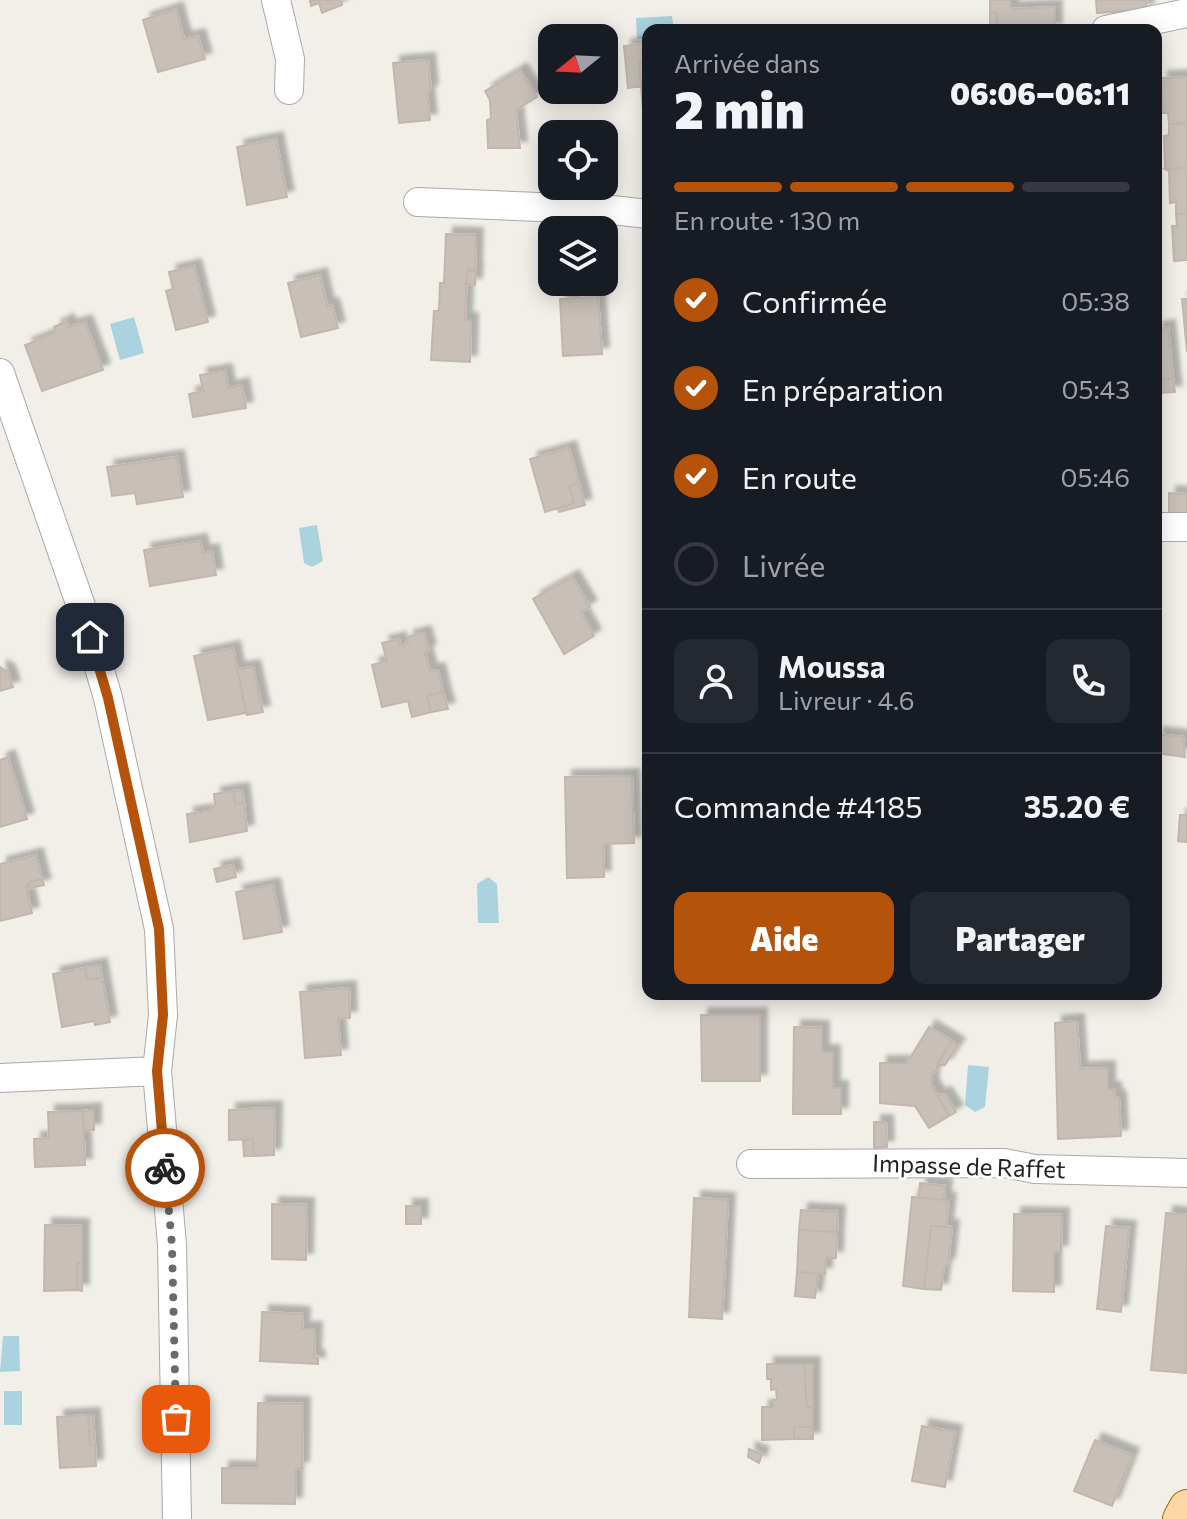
<!DOCTYPE html>
<html lang="fr">
<meta charset="utf-8">
<style>
:root{--surface:#171b24;--page:#242831;--text:#f1f3f6;--muted:#9ea1a6;--line:#363941;--accent:#b45309}
body{margin:0;font-family:Commissioner,sans-serif;background:var(--page);color:var(--text);height:100vh;display:flex;flex-direction:column;font-size:30px;white-space:nowrap}
*{box-sizing:border-box;margin:0}
p{font-size:26px;color:var(--muted)}
.icon{flex:none;width:44px;height:44px;fill:none;stroke:currentColor;stroke-width:2;stroke-linecap:round;stroke-linejoin:round}
.map{position:relative;flex:1;overflow:hidden}
.details{position:absolute;left:642px;top:24px;width:520px;height:976px;display:flex;flex-direction:column;background:var(--surface);border-radius:16px;box-shadow:0 4px 20px #0003}
.details>*{flex:none}
.needle{width:52px;rotate:252deg}
.fabs{position:absolute;left:538px;top:24px;display:grid;gap:16px}
.fabs a{display:grid;place-items:center;width:80px;height:80px;border-radius:16px;background:var(--surface);box-shadow:0 4px 20px #0003;font-size:40px}
.pin{position:absolute;display:grid;place-items:center;width:68px;height:68px;color:#fff;margin:-34px;border-radius:16px;box-shadow:0 4px 12px #0006}
.courier{position:absolute;display:grid;place-items:center;width:80px;height:80px;margin:-40px;border:6px solid #b45309;border-radius:50%;background:#fff;color:#222;box-shadow:0 2px 10px #0007}
.head em{font-style:normal;font-weight:800}
.head div{display:flex;flex-direction:column-reverse}
.head{display:flex;align-items:center;justify-content:space-between;height:136px;padding:0 32px}
h1{font-size:52px;font-weight:800;line-height:60px}
.bar{display:grid;grid-template-columns:repeat(4,1fr);gap:12px 8px;align-content:center;height:96px;padding:0 32px}
.bar i{height:10px;border-radius:6px;background:var(--line)}
.bar .on{background:var(--accent)}
.bar p{grid-column:span 4}
.line{display:flex;align-items:center;gap:20px;padding:0 32px;border-top:2px solid var(--line)}
.line div{flex:1}
.round{display:grid;place-items:center;flex:none;width:84px;height:84px;border-radius:16px;background:var(--page)}
ol{padding:0 32px;list-style:none}
li{display:flex;align-items:center;gap:24px;height:88px}
li p{margin-inline-start:auto}
li .icon{padding:8px;border-radius:50%;background:var(--accent);color:#fff;stroke-width:4}
li:last-child{color:var(--muted)}
li i{width:44px;height:44px;border:4px solid var(--line);border-radius:50%}
.cta{display:flex;gap:16px;margin-top:auto;padding:16px 32px}
.cta a{flex:1;height:92px;border-radius:16px;background:var(--accent);color:#fff;font-size:32px;font-weight:800;line-height:92px;text-align:center}
.cta a+a{background:var(--page);color:var(--text)}
.map>svg:first-child{display:block}
.water{fill:#aad3df}
.building{fill:#c7bfb8;stroke:#c4b6ab;stroke-width:2;filter:url(#shadow)}
.lines{fill:none;stroke-linecap:round;stroke-linejoin:round}
.minor-casing{stroke:#a9a9a9;stroke-width:30}
.major-casing{stroke:#a06b00;stroke-width:38}
.minor{stroke:#fff;stroke-width:28}
.major{stroke:#fcd6a4;stroke-width:36}
.done{stroke:#6b6a68;stroke-width:8;stroke-dasharray:0 14.4}
.route{stroke:#b45309;stroke-width:10}
.labels{text-anchor:middle;stroke-width:6;stroke-linejoin:round;paint-order:stroke}
.street-label{font-size:24px;fill:#222;stroke:#fff}
</style>
<div class="map">
<svg width="1187" height="1519" viewBox="0 0 1187 1519">
<defs>
<filter id="shadow"><feDropShadow dx="7" dy="-7" stdDeviation="2" flood-color="#0004"/></filter>
</defs>
<rect width="100%" height="100%" fill="#f2efe9"/>
<!-- water -->
<path class="water" d="M 672,16 L 674,30 L 648,30 L 648,38 L 637,39 L 636,18 Z
M 134,317 L 144,353 L 120,360 L 110,324 Z
M 317,525 L 323,561 L 312,567 L 304,563 L 299,528 Z
M 488,877 L 497,884 L 499,923 L 478,923 L 477,884 Z
M 968,1065 L 989,1067 L 985,1107 L 975,1112 L 965,1105 Z
M 3,1336 L 19,1336 L 20,1371 L 0,1372 Z
M 4,1391 L 22,1391 L 22,1425 L 4,1425 Z"/>
<!-- building -->
<path class="building" d="M 310,0 L 341,0 L 342,5 L 322,13 L 319,3 L 311,6 Z
M 990,0 L 1011,0 L 1011,9 L 1055,7 L 1055,30 L 997,30 L 997,13 L 990,13 Z
M 1096,0 L 1146,0 L 1147,10 L 1097,13 Z
M 176,9 L 184,39 L 198,36 L 205,59 L 158,72 L 143,20 Z
M 990,13 L 997,13 L 997,30 L 990,30 Z
M 648,43 L 648,62 L 639,63 L 641,86 L 628,88 L 624,46 Z
M 428,60 L 431,91 L 427,93 L 430,120 L 399,123 L 393,63 Z
M 648,62 L 648,119 L 644,120 L 639,63 Z
M 520,70 L 537,97 L 516,110 L 520,148 L 488,148 L 487,120 L 491,119 L 490,100 L 485,91 Z
M 1187,77 L 1187,123 L 1169,124 L 1168,113 L 1162,113 L 1161,78 Z
M 1187,123 L 1187,168 L 1165,169 L 1164,136 L 1169,135 L 1169,124 Z
M 276,139 L 287,197 L 247,205 L 237,147 Z
M 1187,168 L 1187,214 L 1176,214 L 1176,202 L 1170,203 L 1169,171 L 1165,169 Z
M 1176,214 L 1187,214 L 1187,260 L 1174,261 L 1172,226 L 1177,226 Z
M 446,234 L 476,235 L 475,271 L 467,270 L 465,320 L 471,320 L 470,362 L 431,360 L 434,311 L 439,311 L 440,283 L 444,283 Z
M 194,266 L 208,322 L 176,330 L 166,291 L 173,289 L 169,272 Z
M 467,270 L 476,271 L 475,285 L 466,284 Z
M 320,275 L 327,306 L 332,305 L 338,328 L 301,337 L 288,283 Z
M 598,297 L 602,354 L 563,356 L 560,299 Z
M 1182,299 L 1187,299 L 1187,352 Z
M 67,321 L 69,327 L 85,322 L 103,370 L 42,391 L 25,345 L 56,333 L 54,327 Z
M 1168,327 L 1173,378 L 1156,381 L 1156,329 Z
M 225,371 L 228,388 L 242,385 L 246,408 L 193,417 L 189,394 L 203,391 L 200,375 Z
M 1173,378 L 1175,392 L 1156,393 L 1156,381 Z
M 569,448 L 579,483 L 569,486 L 574,503 L 545,512 L 530,459 Z
M 177,457 L 183,497 L 137,504 L 135,493 L 112,496 L 107,467 Z
M 579,483 L 585,505 L 559,512 L 558,508 L 574,503 L 569,486 Z
M 1169,493 L 1187,494 L 1187,518 L 1169,518 Z
M 200,541 L 203,553 L 212,551 L 216,575 L 150,586 L 144,550 Z
M 572,577 L 590,607 L 581,612 L 594,636 L 564,654 L 533,599 Z
M 424,633 L 429,651 L 425,653 L 430,671 L 438,670 L 443,692 L 427,696 L 431,712 L 412,717 L 408,701 L 382,707 L 372,665 L 387,661 L 382,643 L 399,639 L 400,645 L 408,643 L 407,637 Z
M 233,648 L 246,713 L 208,720 L 194,656 Z
M 0,667 L 8,672 L 13,687 L 0,691 Z
M 253,667 L 263,712 L 247,715 L 237,669 Z
M 443,692 L 448,709 L 431,712 L 427,696 Z
M 1156,734 L 1183,737 L 1185,757 L 1156,753 Z
M 8,757 L 27,819 L 0,827 L 0,760 Z
M 632,776 L 634,843 L 603,844 L 604,877 L 567,878 L 565,777 Z
M 242,790 L 244,803 L 235,804 L 233,791 Z
M 233,791 L 235,804 L 244,803 L 247,831 L 190,842 L 187,814 L 209,811 L 215,805 L 214,794 Z
M 1180,815 L 1187,815 L 1187,842 L 1178,841 Z
M 36,855 L 42,879 L 29,882 L 26,887 L 32,913 L 0,921 L 0,864 Z
M 233,865 L 236,877 L 217,882 L 214,869 Z
M 42,879 L 44,885 L 27,889 L 29,882 Z
M 273,885 L 282,932 L 244,939 L 236,892 Z
M 100,965 L 102,977 L 87,980 L 85,968 Z
M 85,968 L 87,980 L 102,977 L 110,1022 L 95,1025 L 94,1021 L 62,1027 L 53,974 Z
M 349,988 L 350,1018 L 338,1019 L 341,1055 L 305,1058 L 300,992 Z
M 701,1015 L 760,1015 L 760,1081 L 702,1081 Z
M 1077,1021 L 1080,1069 L 1108,1068 L 1108,1089 L 1114,1089 L 1115,1097 L 1119,1098 L 1121,1136 L 1058,1139 L 1055,1023 Z
M 794,1027 L 822,1028 L 822,1052 L 833,1052 L 833,1088 L 841,1088 L 841,1114 L 793,1114 Z
M 929,1027 L 952,1041 L 937,1064 L 937,1069 L 932,1074 L 932,1086 L 949,1116 L 929,1128 L 915,1106 L 880,1103 L 880,1063 L 907,1063 Z
M 952,1041 L 958,1045 L 945,1065 L 937,1064 Z
M 945,1094 L 956,1112 L 949,1116 L 937,1095 Z
M 275,1108 L 274,1155 L 254,1156 L 253,1139 L 229,1140 L 229,1110 Z
M 94,1110 L 94,1130 L 84,1131 L 83,1111 Z
M 83,1111 L 85,1165 L 35,1167 L 34,1139 L 49,1138 L 48,1112 Z
M 874,1122 L 886,1122 L 887,1147 L 874,1148 Z
M 253,1139 L 254,1156 L 244,1156 L 243,1140 Z
M 144,1168 L 144,1182 L 135,1183 L 135,1169 Z
M 920,1183 L 945,1186 L 944,1200 L 919,1197 Z
M 912,1197 L 949,1200 L 946,1227 L 931,1226 L 924,1289 L 903,1286 Z
M 694,1198 L 728,1200 L 722,1319 L 689,1317 Z
M 272,1204 L 307,1205 L 306,1260 L 272,1259 Z
M 406,1206 L 421,1206 L 421,1224 L 406,1224 Z
M 801,1210 L 838,1212 L 837,1232 L 799,1230 Z
M 1166,1213 L 1187,1215 L 1186,1373 L 1151,1370 Z
M 1014,1214 L 1062,1215 L 1061,1252 L 1054,1252 L 1054,1292 L 1013,1291 Z
M 45,1225 L 82,1226 L 82,1263 L 77,1263 L 77,1290 L 44,1291 Z
M 931,1226 L 952,1227 L 948,1264 L 944,1267 L 941,1290 L 924,1289 Z
M 1106,1226 L 1129,1228 L 1121,1312 L 1097,1309 Z
M 799,1230 L 837,1232 L 836,1258 L 826,1258 L 825,1274 L 797,1272 Z
M 77,1263 L 82,1263 L 82,1291 L 77,1290 Z
M 797,1272 L 818,1274 L 815,1298 L 795,1296 Z
M 262,1312 L 303,1314 L 302,1329 L 315,1329 L 314,1357 L 318,1358 L 318,1364 L 260,1361 Z
M 767,1364 L 804,1364 L 807,1407 L 813,1407 L 813,1427 L 794,1427 L 794,1439 L 762,1440 L 762,1407 L 773,1407 L 773,1400 L 777,1400 L 776,1389 L 771,1390 L 771,1379 L 767,1379 Z
M 804,1364 L 813,1364 L 813,1407 L 807,1407 Z
M 258,1403 L 303,1404 L 302,1468 L 296,1469 L 295,1504 L 222,1503 L 222,1468 L 257,1469 Z
M 88,1415 L 93,1415 L 95,1445 L 90,1445 Z
M 88,1415 L 90,1445 L 95,1445 L 96,1466 L 60,1468 L 57,1417 Z
M 922,1426 L 955,1432 L 945,1487 L 912,1481 Z
M 794,1427 L 813,1427 L 813,1439 L 794,1439 Z
M 1095,1440 L 1132,1455 L 1112,1506 L 1074,1491 Z
M 749,1449 L 762,1454 L 759,1463 L 748,1457 Z"/>
<g class="lines">
<defs>
<path id="minor" d="M 276,0 L 290,59 L 289,90
M 1106,30 L 1187,13
M 418,202 L 612,210 L 648,214
M 0,373 L 81,606 L 108,698 L 159,929 L 163,1015 L 157,1071 L 172,1245 L 177,1519
M 1156,527 L 1187,527
M 0,1078 L 157,1071
M 751,1164 L 1004,1163 L 1035,1169 L 1187,1173"/>
<path id="major" d="M 1181,1519 L 1187,1508"/>
</defs>
<!-- minor casing -->
<use href="#minor" class="minor-casing"/>
<!-- major casing -->
<use href="#major" class="major-casing"/>
<!-- minor -->
<use href="#minor" class="minor"/>
<!-- major -->
<use href="#major" class="major"/>
</g>
<g class="lines">
<!-- done -->
<path class="done" d="M 165,1168 L 172,1245 L 176,1419"/>
<!-- route -->
<path class="route" d="M 90,637 L 108,698 L 159,929 L 163,1015 L 157,1071 L 165,1168"/>
</g>
<g class="labels">
<!-- street labels -->
<g class="street-label">
<text transform="translate(969 1167) rotate(2)" y="8">Impasse de Raffet</text>
</g>
</g>
</svg>
<div class="fabs">
<a><svg class="needle" viewBox="-14 -14 28 28"><path d="M0-13l5 13h-10z" fill="#e53935"/><path d="M0 13l5-13h-10z" fill="#9ea1a6"/></svg></a>
<a><svg class="icon" aria-label="locate" viewBox="0 0 24 24"><circle cx="12" cy="12" r="6"/><path d="M12 2v4M12 18v4M2 12h4M18 12h4"/></svg></a>
<a><svg class="icon" aria-label="layers" viewBox="0 0 24 24"><path d="M12 4l9 5-9 5-9-5zM3 14l9 5 9-5"/></svg></a>
</div>
<div class="pin" style="left:176px;top:1419px;background:#ea580c"><svg class="icon" aria-label="bag" viewBox="0 0 24 24"><path d="M5 8h14l-1 12H6zM9 8a3 3 0 0 1 6 0"/></svg></div>
<div class="pin" style="left:90px;top:637px;background:#1f2937"><svg class="icon" aria-label="home" viewBox="0 0 24 24"><path d="M3 11l9-7 9 7M6 9v11h12V9"/></svg></div>
<div class="courier" style="left:165px;top:1168px"><svg class="icon" aria-label="bike" viewBox="0 0 24 24"><circle cx="6" cy="16" r="4"/><circle cx="18" cy="16" r="4"/><path d="M6 16l4-8h5l3 8M10 8l3 8H6M13 5h3"/></svg></div>
<section class="details">
<div class="head"><div><h1>2 min</h1><p>Arrivée dans</p></div><em>06:06–06:11</em></div>
<div class="bar"><i class="on"></i><i class="on"></i><i class="on"></i><i></i><p>En route · 130 m</p></div>
<ol>
<li><svg class="icon" aria-label="check" viewBox="0 0 24 24"><path d="M5 12l5 5 9-10"/></svg>Confirmée<p>05:38</p></li>
<li><svg class="icon" aria-label="check" viewBox="0 0 24 24"><path d="M5 12l5 5 9-10"/></svg>En préparation<p>05:43</p></li>
<li><svg class="icon" aria-label="check" viewBox="0 0 24 24"><path d="M5 12l5 5 9-10"/></svg>En route<p>05:46</p></li>
<li><i></i>Livrée</li>
</ol>
<div class="line" style="height:144px"><a class="round"><svg class="icon" aria-label="person" viewBox="0 0 24 24"><circle cx="12" cy="8" r="4"/><path d="M4 21q1-7 8-7t8 7"/></svg></a><div><b>Moussa</b><p>Livreur · 4.6</p></div><a class="round"><svg class="icon" aria-label="phone" viewBox="0 0 24 24"><path d="M5 4h4l2 5-3 2q2 4 5 5l2-3 5 2v4C11 20 4 13 5 4z"/></svg></a></div>
<div class="line" style="height:104px"><div>Commande #4185</div><b>35.20 €</b></div>
<div class="cta"><a>Aide</a><a>Partager</a></div>
</section>
</div>
